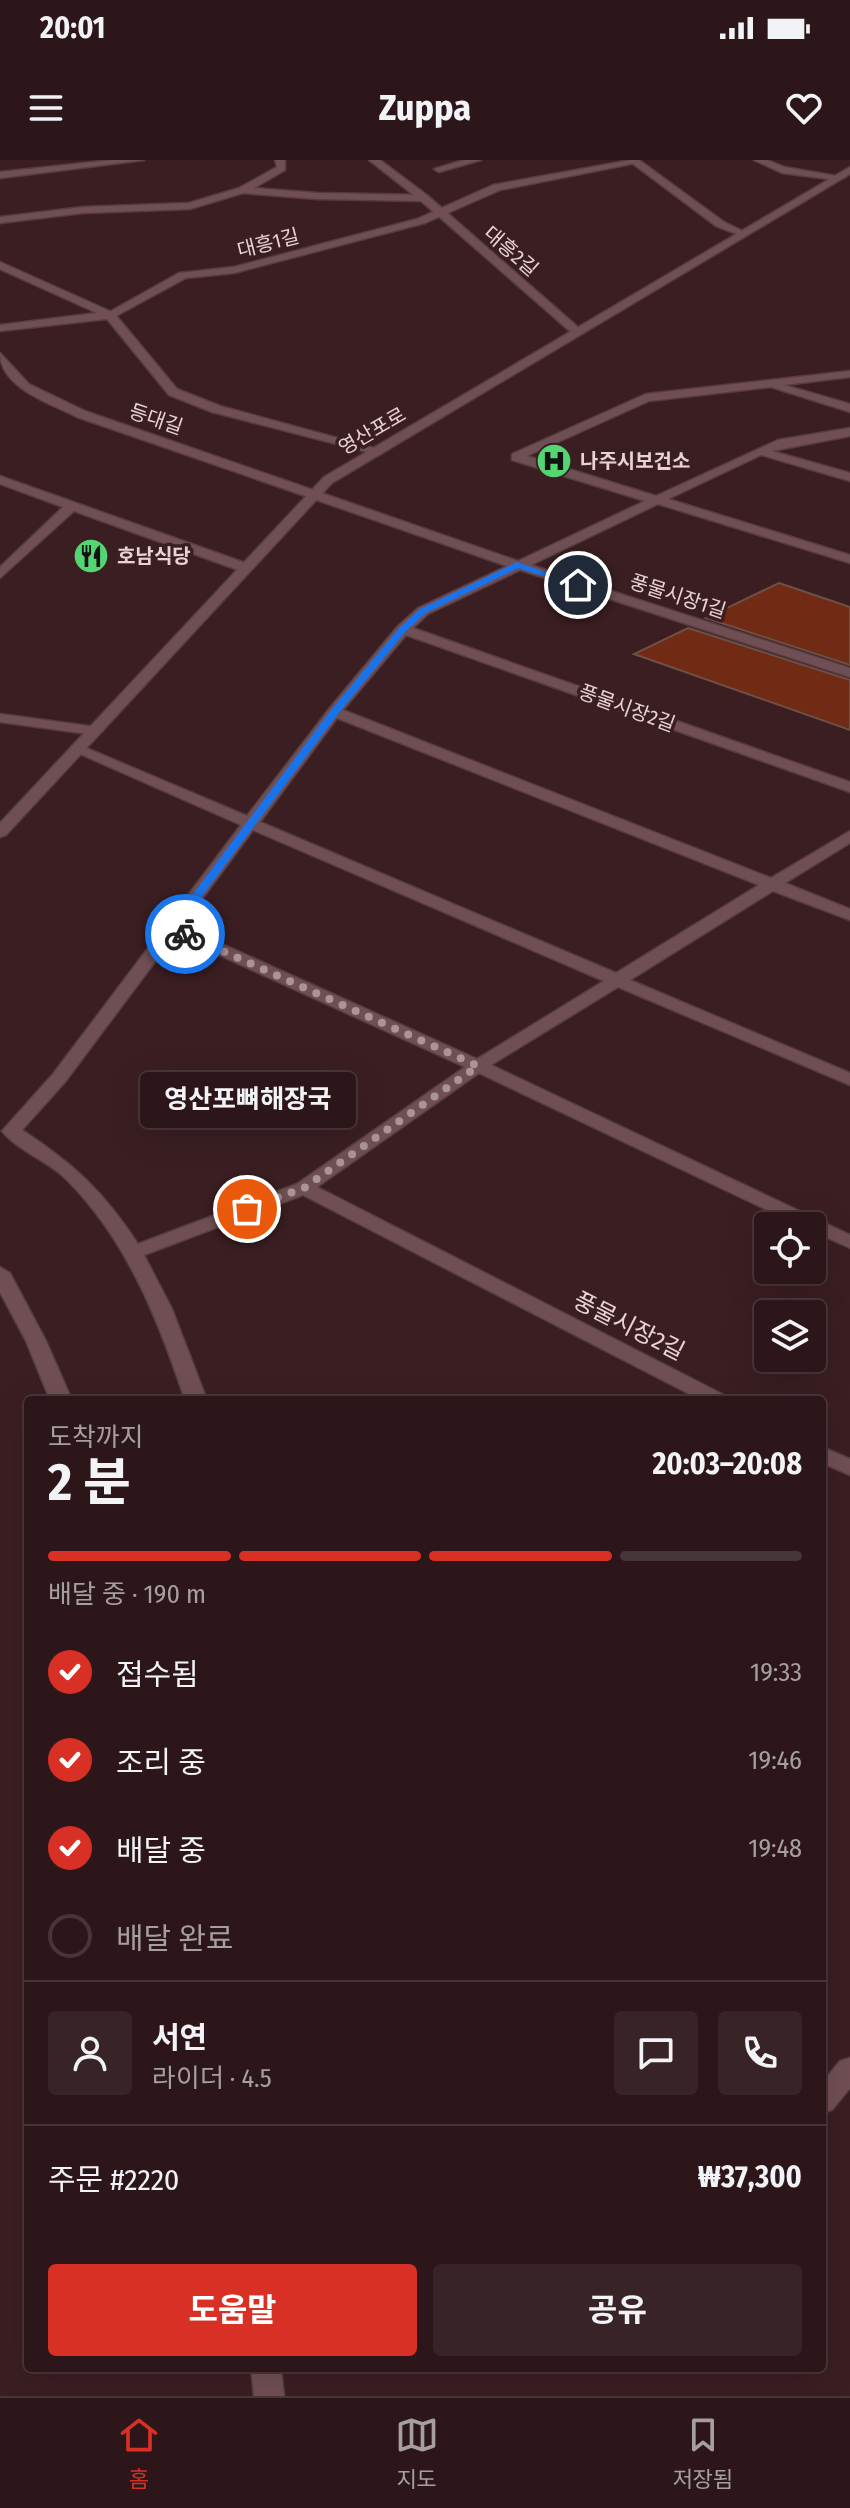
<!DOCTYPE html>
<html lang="ko">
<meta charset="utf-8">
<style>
:root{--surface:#2c161a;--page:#382327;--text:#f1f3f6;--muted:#a69fa2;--line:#483539;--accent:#d93025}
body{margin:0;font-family:"Fira Sans Condensed","Noto Sans KR",sans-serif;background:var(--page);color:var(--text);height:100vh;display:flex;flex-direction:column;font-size:30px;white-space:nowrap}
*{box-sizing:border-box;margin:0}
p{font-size:26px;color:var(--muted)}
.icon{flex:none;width:44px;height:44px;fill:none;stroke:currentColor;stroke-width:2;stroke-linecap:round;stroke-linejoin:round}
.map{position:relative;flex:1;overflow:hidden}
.panel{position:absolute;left:24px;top:1236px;width:802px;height:976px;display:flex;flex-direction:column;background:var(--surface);border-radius:8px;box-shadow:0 8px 32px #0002,0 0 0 2px var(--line)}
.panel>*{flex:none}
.tools{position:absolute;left:754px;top:1052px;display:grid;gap:16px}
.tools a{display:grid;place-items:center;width:72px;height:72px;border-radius:8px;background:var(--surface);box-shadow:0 8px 32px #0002,0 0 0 2px var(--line);font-size:40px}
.pin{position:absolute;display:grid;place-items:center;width:68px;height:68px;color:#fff;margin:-34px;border:4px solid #fff;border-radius:50%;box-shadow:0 2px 8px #0007}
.courier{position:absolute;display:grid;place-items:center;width:80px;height:80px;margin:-40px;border:6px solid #1a73e8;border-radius:50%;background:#fff;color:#222;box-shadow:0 2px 10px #0007}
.bubble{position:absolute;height:56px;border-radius:8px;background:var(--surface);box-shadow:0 8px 32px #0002,0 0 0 2px var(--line);font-size:26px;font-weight:700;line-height:56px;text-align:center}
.overview em{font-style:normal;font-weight:700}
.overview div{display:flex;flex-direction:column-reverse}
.overview{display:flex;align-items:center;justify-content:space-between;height:136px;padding:0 24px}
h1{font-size:52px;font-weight:700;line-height:60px}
.bar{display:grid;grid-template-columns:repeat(4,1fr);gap:12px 8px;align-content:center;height:96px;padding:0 24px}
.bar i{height:10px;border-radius:6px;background:var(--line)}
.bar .selected{background:var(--accent)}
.bar p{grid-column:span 4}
.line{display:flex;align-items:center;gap:20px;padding:0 24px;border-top:2px solid var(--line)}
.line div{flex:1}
.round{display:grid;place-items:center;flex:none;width:84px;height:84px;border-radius:8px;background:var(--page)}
ol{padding:0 24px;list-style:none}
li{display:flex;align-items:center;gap:24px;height:88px}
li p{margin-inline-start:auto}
li .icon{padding:8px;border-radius:50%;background:var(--accent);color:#fff;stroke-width:4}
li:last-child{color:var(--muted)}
li i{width:44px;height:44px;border:4px solid var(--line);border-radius:50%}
.primary-button{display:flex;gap:16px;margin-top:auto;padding:16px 24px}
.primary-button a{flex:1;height:92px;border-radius:8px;background:var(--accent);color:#fff;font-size:32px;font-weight:700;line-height:92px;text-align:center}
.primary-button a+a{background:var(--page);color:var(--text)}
.status{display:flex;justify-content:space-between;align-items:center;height:56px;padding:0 40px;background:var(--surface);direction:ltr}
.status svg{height:22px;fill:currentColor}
header{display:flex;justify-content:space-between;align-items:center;height:104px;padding:0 24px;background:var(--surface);font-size:36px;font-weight:700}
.tab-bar{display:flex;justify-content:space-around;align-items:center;height:112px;border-top:2px solid var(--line);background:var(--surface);font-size:22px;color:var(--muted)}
.tab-bar a{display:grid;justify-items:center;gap:4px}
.tab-bar .selected{color:var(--accent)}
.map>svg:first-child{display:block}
.building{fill:#712a13;stroke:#6f5047;stroke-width:2}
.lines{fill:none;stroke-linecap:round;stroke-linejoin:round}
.service-casing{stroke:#543c40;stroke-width:3}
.minor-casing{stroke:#543c40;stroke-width:3}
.tertiary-casing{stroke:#543c40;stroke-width:3}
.service{fill:#704f54;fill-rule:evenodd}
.minor{fill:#704f54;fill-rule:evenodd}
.tertiary{fill:#704f54;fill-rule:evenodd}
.route{fill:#1a73e8}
.done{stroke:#aa9496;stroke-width:8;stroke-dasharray:0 14.4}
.labels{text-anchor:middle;stroke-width:7;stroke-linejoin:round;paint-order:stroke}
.far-street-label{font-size:20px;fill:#e7d3d5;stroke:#3a1e22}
.far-poi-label{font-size:20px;font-weight:bold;fill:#e7d3d5;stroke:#3a1e22;text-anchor:start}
.street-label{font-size:24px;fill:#e7d3d5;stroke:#3a1e22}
</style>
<div class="status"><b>20:01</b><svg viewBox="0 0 49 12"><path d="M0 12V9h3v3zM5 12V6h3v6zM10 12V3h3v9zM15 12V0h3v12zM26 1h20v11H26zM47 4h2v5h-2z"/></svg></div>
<header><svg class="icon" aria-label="menu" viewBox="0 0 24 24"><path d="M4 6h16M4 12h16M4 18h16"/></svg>Zuppa<svg class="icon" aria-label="heart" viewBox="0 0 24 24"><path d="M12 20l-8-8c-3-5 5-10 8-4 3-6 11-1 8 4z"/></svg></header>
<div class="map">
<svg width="850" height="2236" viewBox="0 0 850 2236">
<rect width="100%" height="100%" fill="#3a1e22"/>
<!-- building -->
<path class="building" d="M 779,423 L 850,447 L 850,505 L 706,458 Z
M 688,468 L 850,520 L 850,570 L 634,494 Z"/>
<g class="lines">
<defs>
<path id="service" d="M 275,0 L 285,0 L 285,10 L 254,28 L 317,33 L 424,35 L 429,38 L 424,41 L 317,39 L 243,33 L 190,49 L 83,53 L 0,63 L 0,57 L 83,47 L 189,43 L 239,28 L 277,7 Z
M 464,0 L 481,0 L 439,12 L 434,9 Z
M 631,0 L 641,2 L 500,30 L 425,63 L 234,113 L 186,118 L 114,157 L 104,155 L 179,113 L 234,107 L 417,59 L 493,25 Z
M 754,0 L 767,0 L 784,7 L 842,17 L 837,20 L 782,13 Z"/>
<path id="minor" d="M 112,0 L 144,0 L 0,18 L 0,12 Z
M 369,0 L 380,0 L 428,36 L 580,169 L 580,173 L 572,173 L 420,40 Z
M 628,0 L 639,0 L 724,62 L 747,73 L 742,76 L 716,66 Z
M 0,102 L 114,153 L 177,229 L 220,246 L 385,291 L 379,295 L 212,252 L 169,235 L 107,159 L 0,171 L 0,165 L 97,153 L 0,109 Z
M 0,193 L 29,224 L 85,251 L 518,401 L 645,341 L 512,300 L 512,294 L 646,234 L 850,211 L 850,217 L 784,225 L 850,244 L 850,252 L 771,227 L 649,241 L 527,296 L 656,336 L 778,280 L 850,268 L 850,276 L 772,291 L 850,313 L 850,321 L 761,295 L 668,339 L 850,395 L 850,403 L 658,344 L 531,405 L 850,508 L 850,517 L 520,410 L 428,454 L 413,468 L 850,622 L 850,632 L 406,475 L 343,550 L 771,718 L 850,671 L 850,683 L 785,723 L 850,749 L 850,760 L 773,731 L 630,820 L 850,913 L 850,925 L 618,827 L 491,905 L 850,1075 L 850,1088 L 812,1071 L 812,1066 L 801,1066 L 479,913 L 317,1027 L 724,1235 L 728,1240 L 701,1240 L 303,1035 L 144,1095 L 172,1149 L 207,1240 L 185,1240 C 158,1159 127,1080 66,1019 C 47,1000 18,991 2,971 L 53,914 L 241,665 L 71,590 L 74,587 L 84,587 L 247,656 L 329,549 L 398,466 L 418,448 L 507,406 L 77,257 C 50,243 0,228 0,193 ZM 337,558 L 759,725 L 616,813 L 260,662 ZM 253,670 L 604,821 L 477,899 L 182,766 ZM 175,775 L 465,907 L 297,1024 L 138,1084 C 103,1031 75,1005 22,970 L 65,922 Z
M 0,316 L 251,405 L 253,408 L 241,411 L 74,351 L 0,418 L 0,407 L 63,347 L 0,324 Z
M 0,554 L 96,567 L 103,571 L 96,575 L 0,562 Z
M 0,1107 L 10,1113 L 46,1181 L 72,1240 L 50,1240 L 26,1181 L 0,1132 Z
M 822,1287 L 850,1299 L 850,1315 L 822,1303 Z
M 850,1898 L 850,1928 L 832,1950 L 822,1953 L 822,1923 L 840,1901 Z
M 251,2208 L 281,2208 L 284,2236 L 254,2236 Z"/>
<path id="tertiary" d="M 850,7 L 850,14 L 332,323 L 6,675 L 0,677 L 0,663 L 324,317 Z"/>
</defs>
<!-- service casing -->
<use href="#service" class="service-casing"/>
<!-- minor casing -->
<use href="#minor" class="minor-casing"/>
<!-- tertiary casing -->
<use href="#tertiary" class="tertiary-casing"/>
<!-- service -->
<use href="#service" class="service"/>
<!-- minor -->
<use href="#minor" class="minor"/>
<!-- tertiary -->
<use href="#tertiary" class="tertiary"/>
</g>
<!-- route -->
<path class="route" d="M 517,402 L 582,425 L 574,426 L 518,408 L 426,453 L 406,471 L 338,554 L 179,767 L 189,772 L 189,777 L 169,771 L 169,766 L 331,550 L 400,467 L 420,449 Z"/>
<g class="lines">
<!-- done -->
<path class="done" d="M 185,774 L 478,906 L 304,1028 L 247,1049"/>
</g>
<!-- icons -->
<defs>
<symbol id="hospital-disc" viewBox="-11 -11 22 22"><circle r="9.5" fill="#53d672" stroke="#3a1e22"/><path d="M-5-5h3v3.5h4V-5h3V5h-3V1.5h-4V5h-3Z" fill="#111"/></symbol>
<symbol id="restaurant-disc" viewBox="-11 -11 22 22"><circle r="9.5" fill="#53d672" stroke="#3a1e22"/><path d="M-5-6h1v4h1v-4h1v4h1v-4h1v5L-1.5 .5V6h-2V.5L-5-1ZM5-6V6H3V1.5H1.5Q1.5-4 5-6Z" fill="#111"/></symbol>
</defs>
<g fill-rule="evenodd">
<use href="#hospital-disc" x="534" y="281" width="40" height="40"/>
<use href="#restaurant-disc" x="71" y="376" width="40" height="40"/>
</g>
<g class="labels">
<!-- far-street labels -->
<g class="far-street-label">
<text transform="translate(268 83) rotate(-14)" y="7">대흥1길</text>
<text transform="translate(511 91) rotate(41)" y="7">대흥2길</text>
<text transform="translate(156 259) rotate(19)" y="7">등대길</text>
<text transform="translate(372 271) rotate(-30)" y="7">영산포로</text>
<text transform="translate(678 436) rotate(18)" y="7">풍물시장1길</text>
<text transform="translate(627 548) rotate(20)" y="7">풍물시장2길</text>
</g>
<!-- far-poi labels -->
<g class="far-poi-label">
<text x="580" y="308">나주시보건소</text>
<text x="117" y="403">호남식당</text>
</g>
<!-- street labels -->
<g class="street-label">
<text transform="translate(629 1166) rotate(27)" y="8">풍물시장2길</text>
</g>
</g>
</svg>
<div class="tools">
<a><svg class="icon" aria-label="locate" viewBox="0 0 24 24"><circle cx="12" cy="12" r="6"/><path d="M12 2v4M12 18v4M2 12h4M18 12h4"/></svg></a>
<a><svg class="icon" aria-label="layers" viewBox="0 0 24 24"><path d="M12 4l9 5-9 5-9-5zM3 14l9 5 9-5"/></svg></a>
</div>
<div class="pin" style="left:247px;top:1049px;background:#ea580c"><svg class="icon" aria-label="bag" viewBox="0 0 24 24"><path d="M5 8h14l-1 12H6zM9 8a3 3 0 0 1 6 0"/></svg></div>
<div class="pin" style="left:578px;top:425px;background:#1f2937"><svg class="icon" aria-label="home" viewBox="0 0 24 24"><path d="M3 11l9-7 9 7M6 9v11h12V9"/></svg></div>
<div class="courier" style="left:185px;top:774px"><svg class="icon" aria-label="bike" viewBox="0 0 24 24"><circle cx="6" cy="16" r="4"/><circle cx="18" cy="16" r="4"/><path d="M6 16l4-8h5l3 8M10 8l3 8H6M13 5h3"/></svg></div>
<div class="bubble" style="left:140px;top:912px;width:216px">영산포뼈해장국</div>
<section class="panel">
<div class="overview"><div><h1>2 분</h1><p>도착까지</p></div><em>20:03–20:08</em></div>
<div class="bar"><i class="selected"></i><i class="selected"></i><i class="selected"></i><i></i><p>배달 중 · 190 m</p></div>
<ol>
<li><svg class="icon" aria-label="check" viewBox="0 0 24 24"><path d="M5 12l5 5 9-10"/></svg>접수됨<p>19:33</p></li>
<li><svg class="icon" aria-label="check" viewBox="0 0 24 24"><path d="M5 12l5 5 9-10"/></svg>조리 중<p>19:46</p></li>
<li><svg class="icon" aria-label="check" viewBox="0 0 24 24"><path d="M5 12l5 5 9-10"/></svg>배달 중<p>19:48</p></li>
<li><i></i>배달 완료</li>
</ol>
<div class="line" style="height:144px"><a class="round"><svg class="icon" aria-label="person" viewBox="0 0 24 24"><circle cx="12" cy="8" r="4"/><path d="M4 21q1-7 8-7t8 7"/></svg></a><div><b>서연</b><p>라이더 · 4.5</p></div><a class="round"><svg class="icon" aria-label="chat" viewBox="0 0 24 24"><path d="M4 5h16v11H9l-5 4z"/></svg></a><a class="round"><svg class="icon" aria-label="phone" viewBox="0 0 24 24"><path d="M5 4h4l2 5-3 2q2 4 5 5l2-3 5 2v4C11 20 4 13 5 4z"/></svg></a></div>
<div class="line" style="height:104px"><div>주문 #2220</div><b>₩37,300</b></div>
<div class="primary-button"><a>도움말</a><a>공유</a></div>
</section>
</div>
<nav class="tab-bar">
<a class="selected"><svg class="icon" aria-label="home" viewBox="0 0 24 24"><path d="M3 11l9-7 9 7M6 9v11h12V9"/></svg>홈</a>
<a><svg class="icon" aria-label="map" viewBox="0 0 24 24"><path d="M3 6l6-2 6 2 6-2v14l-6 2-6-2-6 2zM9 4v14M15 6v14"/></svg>지도</a>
<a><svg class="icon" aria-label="saved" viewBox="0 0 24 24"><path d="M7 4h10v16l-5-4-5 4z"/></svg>저장됨</a>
</nav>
